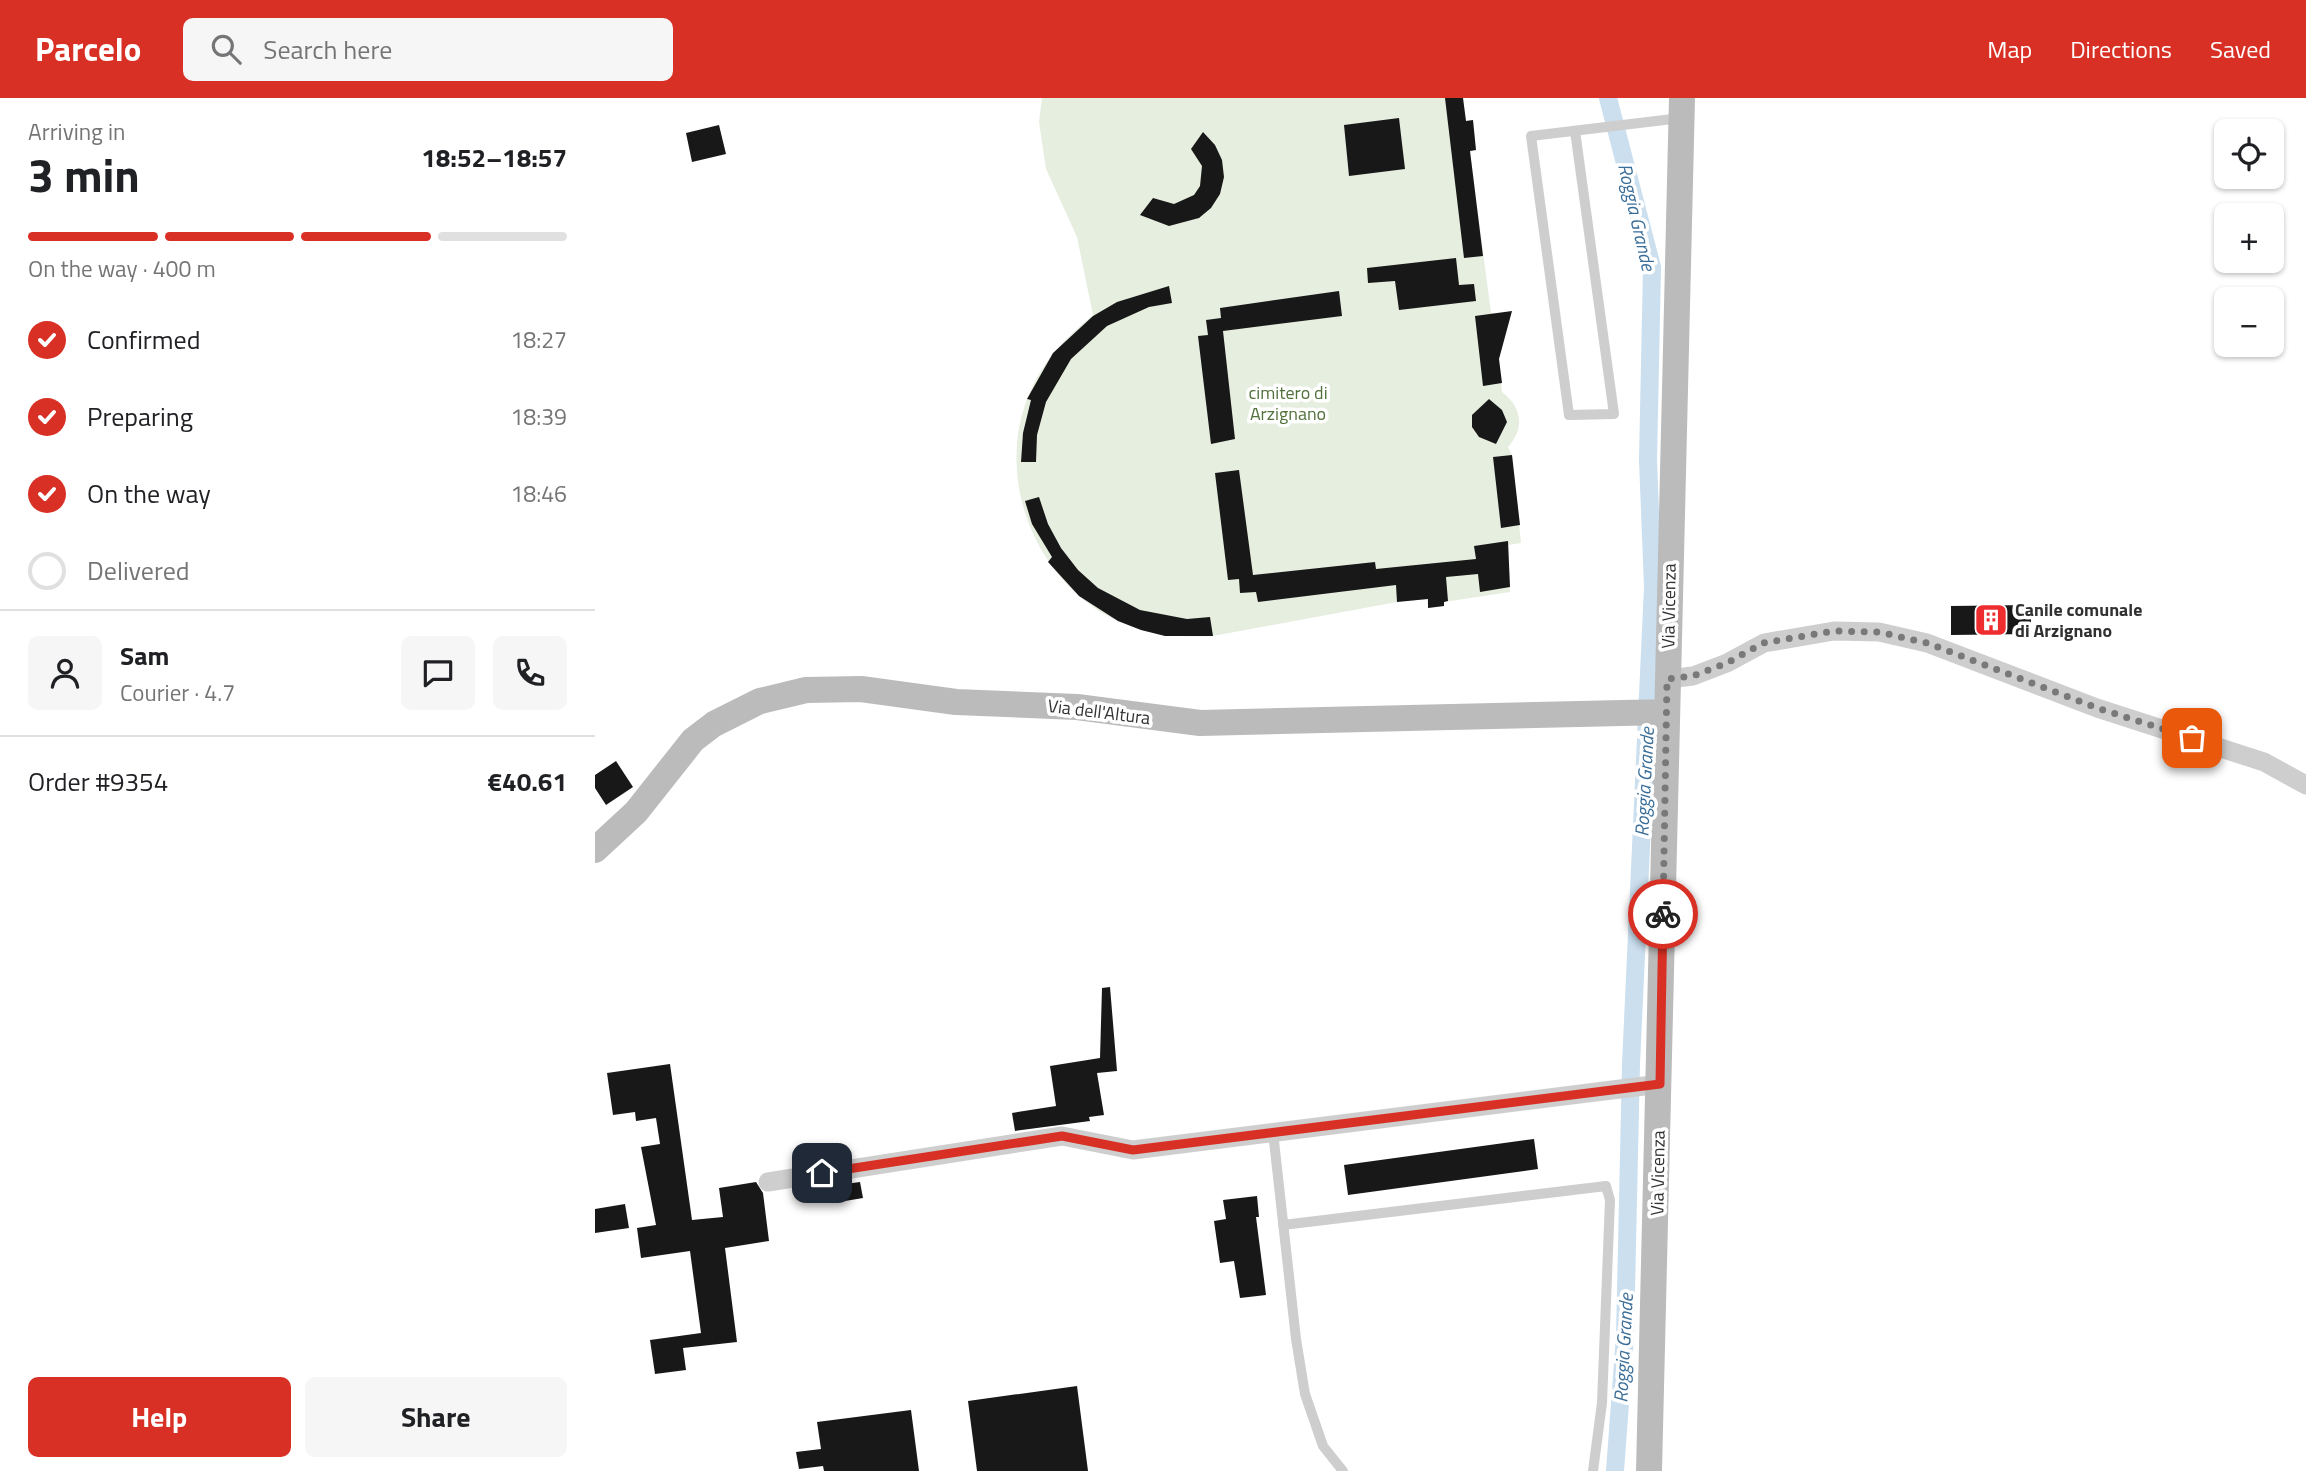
<!DOCTYPE html>
<meta charset="utf-8">
<style>
:root{--surface:#fff;--page:#f6f6f6;--text:#202124;--muted:#757577;--line:#e0e0e0;--accent:#d93025}
body{margin:0;font-family:"Titillium Web",sans-serif;background:var(--page);color:var(--text);height:100vh;display:flex;flex-direction:column;font-size:26px;white-space:nowrap}
*{box-sizing:border-box;margin:0}
p{font-size:23px;color:var(--muted)}
.icon{flex:none;width:38px;height:38px;fill:none;stroke:currentColor;stroke-width:2;stroke-linecap:round;stroke-linejoin:round}
.map{position:relative;flex:1;overflow:hidden}
.side{display:flex;flex-direction:column;background:var(--surface);width:595px}
.side>*{flex:none}
.fabs{position:absolute;left:1619px;top:21px;display:grid;gap:14px}
.fabs a{display:grid;place-items:center;width:70px;height:70px;border-radius:10px;background:var(--surface);box-shadow:0 2px 5px #0004;font-size:35px}
.pin{position:absolute;display:grid;place-items:center;width:60px;height:60px;color:#fff;margin:-30px;border-radius:14px;box-shadow:0 4px 10px #0006}
.courier{position:absolute;display:grid;place-items:center;width:70px;height:70px;margin:-35px;border:5px solid #d93025;border-radius:50%;background:#fff;color:#222;box-shadow:0 2px 9px #0007}
.headline em{font-style:normal;font-weight:700}
.headline div{display:flex;flex-direction:column-reverse}
.headline{display:flex;align-items:center;justify-content:space-between;height:119px;padding:0 28px}
h1{font-size:46px;font-weight:700;line-height:52px}
.bar{display:grid;grid-template-columns:repeat(4,1fr);gap:10px 7px;align-content:center;height:84px;padding:0 28px}
.bar i{height:9px;border-radius:5px;background:var(--line)}
.bar .on{background:var(--accent)}
.bar p{grid-column:span 4}
.line{display:flex;align-items:center;gap:18px;padding:0 28px;border-top:2px solid var(--line)}
.line div{flex:1}
.round{display:grid;place-items:center;flex:none;width:74px;height:74px;border-radius:10px;background:var(--page)}
ol{padding:0 28px;list-style:none}
li{display:flex;align-items:center;gap:21px;height:77px}
li p{margin-inline-start:auto}
li .icon{padding:7px;border-radius:50%;background:var(--accent);color:#fff;stroke-width:4}
li:last-child{color:var(--muted)}
li i{width:38px;height:38px;border:4px solid var(--line);border-radius:50%}
.cta{display:flex;gap:14px;margin-top:auto;padding:14px 28px}
.cta a{flex:1;height:80px;border-radius:10px;background:var(--accent);color:#fff;font-size:28px;font-weight:700;line-height:80px;text-align:center}
.cta a+a{background:var(--page);color:var(--text)}
header{display:flex;align-items:center;gap:42px;box-sizing:border-box;height:98px;padding:0 35px;background:var(--accent);color:#fff}
header strong{font-size:33px}
nav{display:flex;gap:38px;margin-inline-start:auto;font-size:24px}
.search{width:490px;height:63px;background:var(--page);display:flex;align-items:center;gap:18px;box-sizing:border-box;padding:0 24px;border-radius:10px;color:var(--muted);font-size:26px}
main{display:flex;flex:1;min-height:0}
.map>svg:first-child{display:block}
.green{fill:#e6eedf}
.lines{fill:none;stroke-linecap:round;stroke-linejoin:round}
.canal{stroke:#cbdfef;stroke-width:18}
.building{fill:#181818}
.lane{stroke:#cecece;stroke-width:10}
.street{stroke:#cecece;stroke-width:19}
.secondary{stroke:#bbb;stroke-width:26}
.done{stroke:#797979;stroke-width:7;stroke-dasharray:0 12.6}
.route{stroke:#d93025;stroke-width:9}
.labels{text-anchor:middle;stroke-width:7;stroke-linejoin:round;paint-order:stroke}
.park-label{font-size:18px;fill:#51703b;stroke:#fff}
.street-label{font-size:18px;fill:#313131;stroke:#fff}
.poi-label{font-size:18px;font-weight:bold;fill:#313131;stroke:#fff;text-anchor:start}
.water-label{font-size:19px;font-style:italic;fill:#3a6e99;stroke:#fff}
</style>
<header>
<strong>Parcelo</strong>
<div class="search"><svg class="icon" aria-label="search" viewBox="0 0 24 24"><circle cx="10" cy="10" r="6"/><path d="M15 15l6 6"/></svg>Search here</div>
<nav><a>Map</a><a>Directions</a><a>Saved</a></nav>
</header>
<main>
<section class="side">
<div class="headline"><div><h1>3 min</h1><p>Arriving in</p></div><em>18:52–18:57</em></div>
<div class="bar"><i class="on"></i><i class="on"></i><i class="on"></i><i></i><p>On the way · 400 m</p></div>
<ol>
<li><svg class="icon" aria-label="check" viewBox="0 0 24 24"><path d="M5 12l5 5 9-10"/></svg>Confirmed<p>18:27</p></li>
<li><svg class="icon" aria-label="check" viewBox="0 0 24 24"><path d="M5 12l5 5 9-10"/></svg>Preparing<p>18:39</p></li>
<li><svg class="icon" aria-label="check" viewBox="0 0 24 24"><path d="M5 12l5 5 9-10"/></svg>On the way<p>18:46</p></li>
<li><i></i>Delivered</li>
</ol>
<div class="line" style="height:126px"><a class="round"><svg class="icon" aria-label="person" viewBox="0 0 24 24"><circle cx="12" cy="8" r="4"/><path d="M4 21q1-7 8-7t8 7"/></svg></a><div><b>Sam</b><p>Courier · 4.7</p></div><a class="round"><svg class="icon" aria-label="chat" viewBox="0 0 24 24"><path d="M4 5h16v11H9l-5 4z"/></svg></a><a class="round"><svg class="icon" aria-label="phone" viewBox="0 0 24 24"><path d="M5 4h4l2 5-3 2q2 4 5 5l2-3 5 2v4C11 20 4 13 5 4z"/></svg></a></div>
<div class="line" style="height:91px"><div>Order #9354</div><b>€40.61</b></div>
<div class="cta"><a>Help</a><a>Share</a></div>
</section>
<div class="map">
<svg width="1711" height="1373" viewBox="0 0 1711 1373">
<rect width="100%" height="100%" fill="#fff"/>
<!-- green -->
<path class="green" d="M 447,0 L 868,0 L 871,23 L 878,22 L 881,52 L 875,54 L 896,215 L 899,215 L 907,294 C 927,309 930,330 913,349 L 917,357 L 926,445 L 913,447 L 915,494 L 849,504 L 849,508 L 833,510 L 832,501 L 802,504 L 618,538 C 585,540 555,537 525,524 C 443,488 399,383 433,299 C 446,265 470,240 498,217 L 482,139 L 451,71 L 444,24 Z"/>
<g class="lines">
<!-- canal -->
<path class="canal" d="M 1013,0 L 1057,169 L 1053,362 L 1058,489 L 1036,966 L 1030,1238 L 1020,1373"/>
</g>
<!-- building -->
<path class="building" d="M 850,0 L 868,0 L 871,23 L 878,22 L 881,52 L 875,53 L 888,158 L 869,160 Z
M 804,20 L 810,71 L 754,78 L 749,27 Z
M 124,27 L 131,56 L 97,64 L 91,35 Z
M 608,34 L 620,47 L 627,62 L 629,79 L 625,96 L 616,110 L 604,120 L 574,128 L 545,117 L 558,100 L 579,106 L 599,97 L 605,88 L 607,68 L 596,51 Z
M 861,160 L 864,187 L 879,186 L 881,203 L 804,212 L 800,183 L 773,185 L 772,170 Z
M 574,188 L 577,205 L 554,209 L 512,228 L 476,261 L 451,304 L 442,337 L 441,364 L 426,364 L 428,335 L 436,302 L 432,301 L 458,255 L 498,218 L 522,204 Z
M 744,193 L 747,218 L 628,233 L 640,341 L 616,346 L 603,238 L 613,237 L 611,222 L 626,220 L 625,210 Z
M 917,213 L 904,261 L 907,285 L 888,288 L 880,218 Z
M 894,301 L 907,312 L 912,324 L 901,346 L 884,339 L 877,329 L 877,317 Z
M 917,357 L 925,427 L 906,430 L 898,359 Z
M 644,372 L 658,477 L 780,464 L 781,471 L 881,461 L 879,448 L 913,443 L 915,489 L 885,494 L 883,476 L 851,479 L 853,503 L 849,504 L 849,508 L 833,510 L 833,501 L 802,504 L 801,487 L 663,504 L 661,494 L 645,495 L 644,481 L 633,482 L 620,375 Z
M 444,399 L 453,426 L 466,450 L 483,472 L 503,490 L 545,512 L 592,521 L 615,519 L 618,538 L 570,538 L 546,532 L 523,523 L 484,498 L 453,464 L 457,459 L 437,426 L 430,403 Z
M 1436,507 L 1436,536 L 1356,537 L 1356,508 Z
M 21,663 L 38,689 L 11,707 L 0,690 L 0,677 Z
M 515,889 L 522,973 L 502,975 L 509,1017 L 494,1019 L 495,1023 L 420,1033 L 417,1015 L 461,1008 L 455,968 L 505,960 L 507,890 Z
M 75,966 L 97,1122 L 128,1119 L 124,1090 L 161,1084 L 168,1095 L 174,1143 L 130,1150 L 142,1244 L 88,1250 L 91,1272 L 60,1276 L 55,1242 L 106,1235 L 95,1153 L 46,1160 L 42,1130 L 61,1127 L 46,1049 L 65,1046 L 61,1020 L 41,1023 L 40,1014 L 18,1017 L 12,975 Z
M 939,1041 L 943,1071 L 753,1097 L 749,1067 Z
M 265,1084 L 268,1100 L 238,1105 L 236,1088 Z
M 662,1098 L 664,1119 L 661,1119 L 671,1197 L 645,1200 L 639,1163 L 625,1165 L 619,1123 L 631,1121 L 628,1102 Z
M 30,1106 L 34,1130 L 0,1135 L 0,1111 Z
M 482,1288 L 493,1373 L 382,1373 L 373,1303 Z
M 316,1312 L 324,1373 L 229,1373 L 228,1368 L 204,1371 L 201,1354 L 226,1351 L 222,1324 Z"/>
<g class="lines">
<!-- lane -->
<path class="lane" d="M 980,33 L 1019,316 L 974,317 L 936,38 L 1086,20
M 678,1034 L 701,1241 L 710,1296 L 728,1348 L 748,1373
M 688,1127 L 1011,1088 L 1015,1102 L 1007,1305 L 998,1373"/>
<!-- street -->
<path class="street" d="M 1072,581 L 1098,578 L 1132,565 L 1169,545 L 1239,533 L 1284,534 L 1332,545 L 1502,610 L 1669,664 L 1711,687
M 173,1084 L 467,1038 L 538,1052 L 1065,986"/>
<!-- secondary -->
<path class="secondary" d="M 0,752 L 41,714 L 98,642 L 119,626 L 165,603 L 211,592 L 266,591 L 361,604 L 482,609 L 605,625 L 1071,614
M 1054,1373 L 1087,0"/>
</g>
<g class="lines">
<!-- done -->
<path class="done" d="M 1068,816 L 1072,581 L 1098,578 L 1132,565 L 1168,545 L 1239,533 L 1284,534 L 1332,545 L 1502,610 L 1597,640"/>
<!-- route -->
<path class="route" d="M 227,1075 L 467,1038 L 538,1052 L 1065,986 L 1068,816"/>
</g>
<!-- icons -->
<defs>
<symbol id="building-square" viewBox="-11 -11 22 22"><rect x="-9" y="-9" width="18" height="18" rx="4" fill="#ee2d2f" stroke="#fff"/><path d="M-4-6H4V6H1V3H-1V6H-4ZM-2.5-4.3h1.7v1.8h-1.7ZM.8-4.3h1.7v1.8H.8ZM-2.5-1h1.7V.8h-1.7ZM.8-1h1.7V.8H.8Z" fill="#fff"/></symbol>
</defs>
<g fill-rule="evenodd">
<use href="#building-square" x="1377" y="503" width="38" height="38"/>
</g>
<g class="labels">
<!-- park labels -->
<g class="park-label">
<text x="693" y="301">cimitero di<tspan x="693" dy="21">Arzignano</tspan></text>
</g>
<!-- street labels -->
<g class="street-label">
<text transform="translate(1074 508) rotate(-89)" y="6">Via Vicenza</text>
<text transform="translate(504 614) rotate(7)" y="6">Via dell'Altura</text>
<text transform="translate(1063 1075) rotate(-89)" y="6">Via Vicenza</text>
</g>
<!-- poi labels -->
<g class="poi-label">
<text x="1420" y="518">Canile comunale<tspan x="1420" dy="21">di Arzignano</tspan></text>
</g>
<!-- water labels -->
<g class="water-label">
<text transform="translate(1042 119) rotate(77)" y="7">Roggia Grande</text>
<text transform="translate(1049 684) rotate(-87)" y="7">Roggia Grande</text>
<text transform="translate(1028 1250) rotate(-87)" y="7">Roggia Grande</text>
</g>
</g>
</svg>
<div class="fabs">
<a><svg class="icon" aria-label="locate" viewBox="0 0 24 24"><circle cx="12" cy="12" r="6"/><path d="M12 2v4M12 18v4M2 12h4M18 12h4"/></svg></a>
<a>+</a>
<a>−</a>
</div>
<div class="pin" style="left:1597px;top:640px;background:#ea580c"><svg class="icon" aria-label="bag" viewBox="0 0 24 24"><path d="M5 8h14l-1 12H6zM9 8a3 3 0 0 1 6 0"/></svg></div>
<div class="pin" style="left:227px;top:1075px;background:#1f2937"><svg class="icon" aria-label="home" viewBox="0 0 24 24"><path d="M3 11l9-7 9 7M6 9v11h12V9"/></svg></div>
<div class="courier" style="left:1068px;top:816px"><svg class="icon" aria-label="bike" viewBox="0 0 24 24"><circle cx="6" cy="16" r="4"/><circle cx="18" cy="16" r="4"/><path d="M6 16l4-8h5l3 8M10 8l3 8H6M13 5h3"/></svg></div>
</div>
</main>
